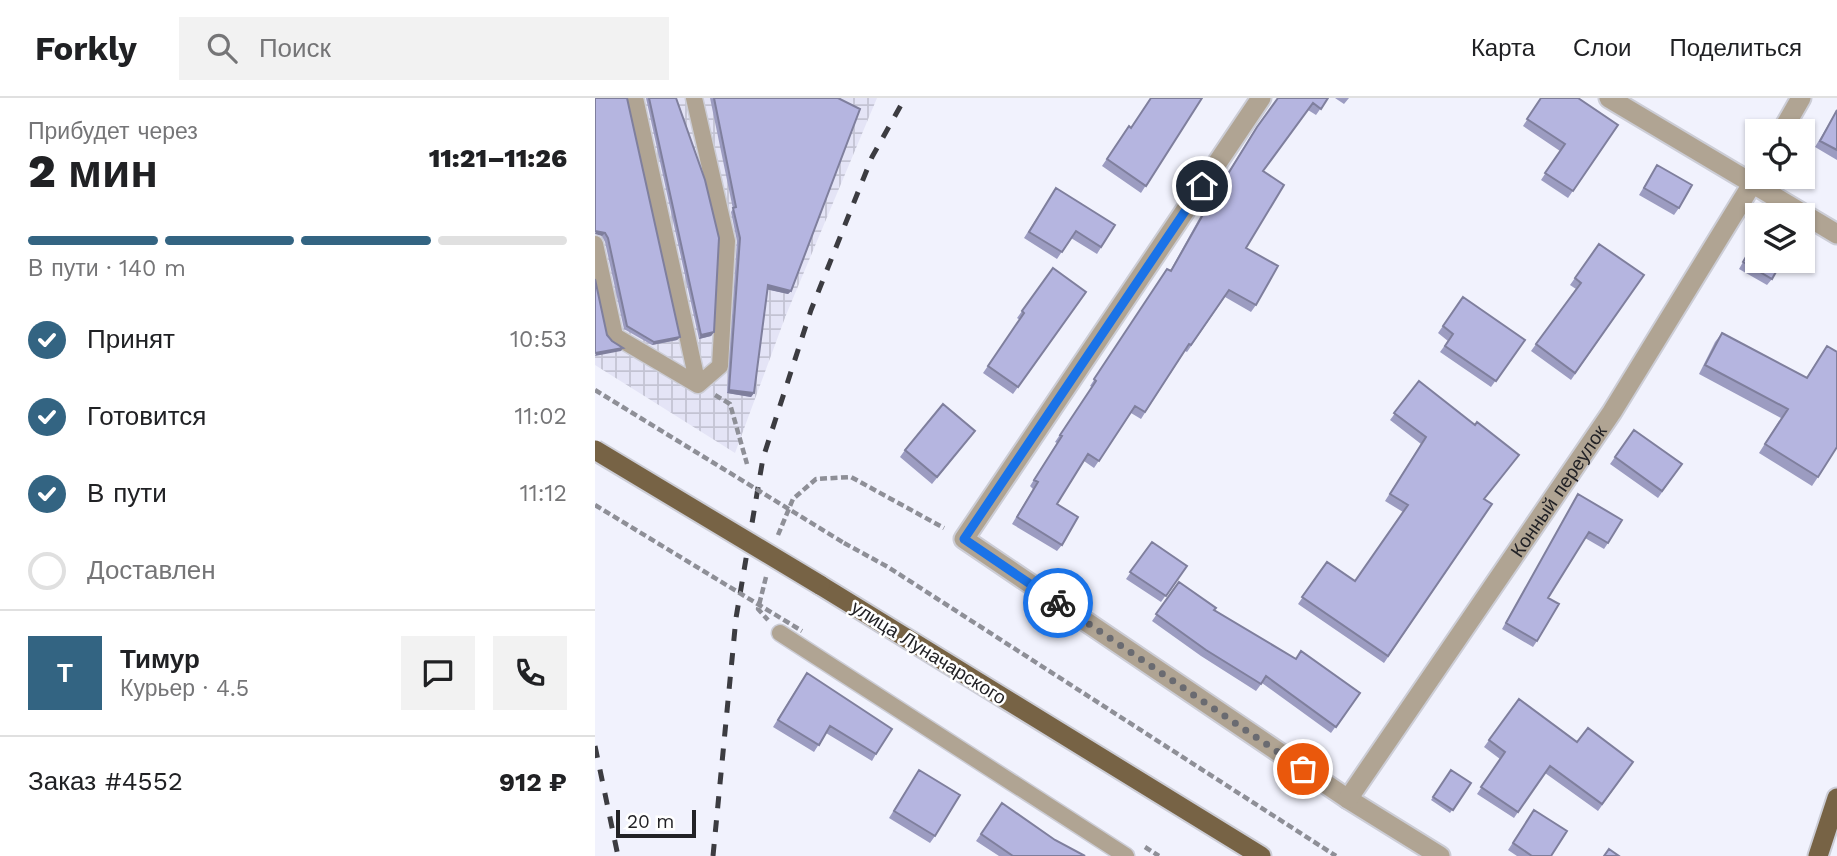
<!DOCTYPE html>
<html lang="ru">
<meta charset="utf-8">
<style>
:root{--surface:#fff;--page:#f2f2f2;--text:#202124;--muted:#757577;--line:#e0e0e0;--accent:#336482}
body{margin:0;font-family:"Work Sans",sans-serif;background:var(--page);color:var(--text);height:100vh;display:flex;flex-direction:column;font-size:26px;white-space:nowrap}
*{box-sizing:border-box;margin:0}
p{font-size:23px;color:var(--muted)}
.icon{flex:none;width:38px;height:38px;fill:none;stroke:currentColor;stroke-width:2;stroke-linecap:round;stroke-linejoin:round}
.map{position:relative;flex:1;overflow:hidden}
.drawer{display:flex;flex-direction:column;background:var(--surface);width:595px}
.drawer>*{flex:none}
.tools{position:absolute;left:1150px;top:21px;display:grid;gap:14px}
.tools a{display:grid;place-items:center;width:70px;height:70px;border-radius:0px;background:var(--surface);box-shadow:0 2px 5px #0004;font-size:35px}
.scale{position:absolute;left:21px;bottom:18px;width:80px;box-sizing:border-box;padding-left:7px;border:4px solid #222226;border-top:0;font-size:19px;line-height:24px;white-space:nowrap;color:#222226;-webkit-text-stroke:5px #fff;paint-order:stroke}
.pin{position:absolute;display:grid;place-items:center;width:60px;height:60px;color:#fff;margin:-30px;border:4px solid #fff;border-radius:50%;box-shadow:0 2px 7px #0007}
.courier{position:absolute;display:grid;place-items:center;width:70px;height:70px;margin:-35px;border:5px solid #1a73e8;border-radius:50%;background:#fff;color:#222;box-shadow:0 2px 9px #0007}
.head em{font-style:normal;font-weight:800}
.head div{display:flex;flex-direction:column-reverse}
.head{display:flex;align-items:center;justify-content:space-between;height:119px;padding:0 28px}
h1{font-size:46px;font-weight:800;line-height:52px}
.bar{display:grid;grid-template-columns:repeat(4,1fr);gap:10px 7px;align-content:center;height:84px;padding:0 28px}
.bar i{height:9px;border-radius:5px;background:var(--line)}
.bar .selected{background:var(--accent)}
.bar p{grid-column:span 4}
.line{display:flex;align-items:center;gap:18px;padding:0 28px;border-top:2px solid var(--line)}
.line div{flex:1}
.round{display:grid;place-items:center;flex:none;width:74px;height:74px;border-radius:0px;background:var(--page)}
ol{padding:0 28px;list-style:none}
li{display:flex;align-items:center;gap:21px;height:77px}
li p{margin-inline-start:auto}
li .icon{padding:7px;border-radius:50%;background:var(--accent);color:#fff;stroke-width:4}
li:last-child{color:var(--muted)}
li i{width:38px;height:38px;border:4px solid var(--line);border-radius:50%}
header{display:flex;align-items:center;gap:42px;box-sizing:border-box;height:98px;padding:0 35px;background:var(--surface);border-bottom:2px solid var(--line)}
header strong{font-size:33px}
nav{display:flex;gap:38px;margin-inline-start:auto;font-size:24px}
.search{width:490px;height:63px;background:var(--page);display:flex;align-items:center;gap:18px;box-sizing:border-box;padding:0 24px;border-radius:0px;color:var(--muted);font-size:26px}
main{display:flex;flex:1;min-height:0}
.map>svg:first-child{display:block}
.industrial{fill:url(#industrial-grid)}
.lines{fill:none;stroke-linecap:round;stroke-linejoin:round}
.service-casing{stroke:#cccdd6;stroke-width:19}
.minor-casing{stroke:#cccdd6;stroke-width:23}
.primary-casing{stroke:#cccdd6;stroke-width:23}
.path{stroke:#8e8f97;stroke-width:4.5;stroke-dasharray:7 3.5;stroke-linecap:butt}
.service{stroke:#b0a493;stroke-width:16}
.minor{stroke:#b0a493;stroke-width:19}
.primary{stroke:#776345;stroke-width:19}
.rail{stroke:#3c3c41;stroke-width:5;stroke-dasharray:12 12;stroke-linecap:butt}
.primary-bridge-casing{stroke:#cccdd6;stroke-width:23;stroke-linecap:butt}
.path-bridge{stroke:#8e8f97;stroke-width:4.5;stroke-dasharray:7 3.5;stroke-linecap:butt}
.primary-bridge{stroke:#776345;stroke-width:19}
.wall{fill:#9c9cc1}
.shaded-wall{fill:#7f7f9d}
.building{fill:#b5b5e0;stroke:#7f7f9d;stroke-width:2}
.done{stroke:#6a6b71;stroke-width:7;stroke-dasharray:0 12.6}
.route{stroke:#1a73e8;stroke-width:9}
.labels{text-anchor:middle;stroke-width:5;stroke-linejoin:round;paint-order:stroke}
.street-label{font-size:19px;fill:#222226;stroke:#fff}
</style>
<header>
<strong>Forkly</strong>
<div class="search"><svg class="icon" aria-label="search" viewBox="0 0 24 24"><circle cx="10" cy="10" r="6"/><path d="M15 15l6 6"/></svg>Поиск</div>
<nav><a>Карта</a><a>Слои</a><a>Поделиться</a></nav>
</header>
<main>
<section class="drawer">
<div class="head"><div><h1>2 мин</h1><p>Прибудет через</p></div><em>11:21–11:26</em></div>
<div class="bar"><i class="selected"></i><i class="selected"></i><i class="selected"></i><i></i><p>В пути · 140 m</p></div>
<ol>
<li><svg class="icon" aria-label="check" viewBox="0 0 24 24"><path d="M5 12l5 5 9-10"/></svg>Принят<p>10:53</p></li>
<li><svg class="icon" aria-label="check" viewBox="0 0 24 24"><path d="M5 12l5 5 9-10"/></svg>Готовится<p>11:02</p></li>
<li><svg class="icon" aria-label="check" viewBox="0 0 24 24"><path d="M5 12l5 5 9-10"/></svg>В пути<p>11:12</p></li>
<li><i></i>Доставлен</li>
</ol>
<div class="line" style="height:126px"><b class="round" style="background:var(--accent);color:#fff">Т</b><div><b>Тимур</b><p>Курьер · 4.5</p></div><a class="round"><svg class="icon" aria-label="chat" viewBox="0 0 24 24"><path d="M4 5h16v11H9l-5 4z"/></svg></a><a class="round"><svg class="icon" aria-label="phone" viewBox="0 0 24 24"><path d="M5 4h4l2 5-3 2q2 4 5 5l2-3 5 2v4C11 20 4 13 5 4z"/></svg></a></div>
<div class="line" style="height:91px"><div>Заказ #4552</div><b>912 ₽</b></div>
</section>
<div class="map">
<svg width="1242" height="758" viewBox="0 0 1242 758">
<defs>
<pattern id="industrial-grid" width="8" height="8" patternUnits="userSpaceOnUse" patternTransform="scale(1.75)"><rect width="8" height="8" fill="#e4e4f6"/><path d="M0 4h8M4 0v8" fill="none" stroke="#c3c3d3"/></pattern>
</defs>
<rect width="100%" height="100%" fill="#f1f2fd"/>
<!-- industrial -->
<path class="industrial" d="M 0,0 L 282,0 L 191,217 L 140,355 L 0,267 Z"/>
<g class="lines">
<defs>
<path id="service" d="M 99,0 L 132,143 L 125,268 L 103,287
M 0,146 L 20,238 L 103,287 L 40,0
M 185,535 L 531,758"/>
<g id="minor">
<path d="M 666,0 L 369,441 L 753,701 L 845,758"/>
<path d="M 1014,0 L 1242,136"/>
<path d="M 1187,33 L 1206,0"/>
<path id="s1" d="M 753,701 L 1017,314 L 1162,78"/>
</g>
<path id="primary" d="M 225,487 L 666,758
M 1223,758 L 1242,700"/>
</defs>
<!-- service casing -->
<use href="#service" class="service-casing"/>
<!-- minor casing -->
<use href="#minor" class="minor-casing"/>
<!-- primary casing -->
<use href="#primary" class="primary-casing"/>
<!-- path -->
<path class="path" d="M 120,297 L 135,306 L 152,366
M 183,437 L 198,401 L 221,381 L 256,379 L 349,430
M 249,445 L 293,469 L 741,758
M 171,479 L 163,511 L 173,522
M 550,749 L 564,758"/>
<!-- service -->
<use href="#service" class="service"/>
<!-- minor -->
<use href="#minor" class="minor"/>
<!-- primary -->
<use href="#primary" class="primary"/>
<!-- rail -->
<path class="rail" d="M 0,648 L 23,758
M 118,758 L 141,520 L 168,360 L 216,212 L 277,59 L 310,0"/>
<defs>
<path id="primary-bridge" d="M 0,352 L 225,487"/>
</defs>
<!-- primary-bridge casing -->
<use href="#primary-bridge" class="primary-bridge-casing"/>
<!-- path-bridge -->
<path class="path-bridge" d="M 0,292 L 249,445
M 0,407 L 207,533"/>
<!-- primary-bridge -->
<use href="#primary-bridge" class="primary-bridge"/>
</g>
<!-- wall -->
<path class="wall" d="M 0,0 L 85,239 L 82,242 L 57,247 L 29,231 L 10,144 L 7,138 Z
M 51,0 L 81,0 L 119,234 L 116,238 L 104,241 Z
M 115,0 L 243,0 L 196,193 L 193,196 L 172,191 L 159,295 L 156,299 L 132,295 L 142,143 L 136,114 L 138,111 Z
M 607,0 L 546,95 L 507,68 L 534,28 L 536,30 Z
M 683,0 L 733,0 L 721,17 L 713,12 L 668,73 L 651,150 L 661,207 L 656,214 L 630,199 L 592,254 L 590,253 L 546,321 L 536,315 L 499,370 L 489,363 L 462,406 L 467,447 L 462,453 L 417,426 L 438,391 L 435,388 L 462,345 L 460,344 L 497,289 L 495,288 L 568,178 L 575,173 L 605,119 L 657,36 Z
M 740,0 L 754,0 L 749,6 Z
M 946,0 L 1023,27 L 973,100 L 946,82 L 965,53 L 928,28 Z
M 1242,12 L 1242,62 L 1220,49 Z
M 1062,67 L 1084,110 L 1079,117 L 1044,97 Z
M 461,90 L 520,127 L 502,156 L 476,140 L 462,161 L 429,140 Z
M 1162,140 L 1177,181 L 1172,187 L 1144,171 Z
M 1004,146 L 1049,177 L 976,282 L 936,253 L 981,191 L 975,187 Z
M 458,170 L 491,194 L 418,296 L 388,275 L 425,222 L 422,220 Z
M 868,199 L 930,242 L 896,289 L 845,254 L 853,243 L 843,235 Z
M 1127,235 L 1211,280 L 1232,248 L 1223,379 L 1217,388 L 1164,355 L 1186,320 L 1104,276 L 1120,244 Z
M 824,283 L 890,402 L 897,406 L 789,565 L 703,506 L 732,464 L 760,483 L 808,414 L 790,403 L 826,346 L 795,322 Z
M 1039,332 L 1087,366 L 1063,400 L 1015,366 Z
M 375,339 L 337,386 L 305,359 L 310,352 Z
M 983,396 L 1013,445 L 1009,451 L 990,440 L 953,500 L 942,543 L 938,549 L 907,531 Z
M 557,444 L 592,468 L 566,504 L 531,481 Z
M 584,484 L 619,512 L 701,561 L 765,595 L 736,635 L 667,585 L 661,593 L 606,558 L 557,523 Z
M 207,582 L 281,656 L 277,663 L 231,635 L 219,654 L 178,629 Z
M 924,601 L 982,644 L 1038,664 L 1003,713 L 950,675 L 919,720 L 882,696 L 905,661 L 889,649 Z
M 324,672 L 340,738 L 335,745 L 294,720 Z
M 856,672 L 876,685 L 855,715 L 836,702 Z
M 407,705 L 460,742 L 490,758 L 404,758 L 381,743 Z
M 939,712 L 956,758 L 922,758 L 913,752 Z"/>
<!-- shaded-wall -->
<path class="shaded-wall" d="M 1,132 L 10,135 L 7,138 L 0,136 Z
M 173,187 L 196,193 L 193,196 L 170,191 Z
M 119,234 L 116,238 L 104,241 L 106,237 Z
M 85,239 L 82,242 L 57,247 L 59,244 Z
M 28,250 L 26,253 L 0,258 L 1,255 Z
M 134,292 L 159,295 L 156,299 L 132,295 Z"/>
<!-- building -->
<path class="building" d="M 0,0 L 32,0 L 85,239 L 59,244 L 32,228 L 13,140 L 10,135 L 0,133 Z
M 54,0 L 81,0 L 110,82 L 124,140 L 119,234 L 106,237 Z
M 119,0 L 243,0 L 265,11 L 196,193 L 173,187 L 159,295 L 134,292 L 145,140 L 138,110 L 141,109 Z
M 556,0 L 607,0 L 551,88 L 512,61 L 534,28 L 536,30 Z
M 683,0 L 733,0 L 726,11 L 718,5 L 668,73 L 689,87 L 651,150 L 683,168 L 661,207 L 634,192 L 596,247 L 594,246 L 550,314 L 540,308 L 504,363 L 493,356 L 462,406 L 483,419 L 467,447 L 422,419 L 443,384 L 439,382 L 467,338 L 465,337 L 501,283 L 499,281 L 572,171 L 576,173 L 610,113 L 662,29 Z
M 946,0 L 983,0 L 1023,27 L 978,93 L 950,75 L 970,46 L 932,21 Z
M 1242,12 L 1242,52 L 1225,43 Z
M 1062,67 L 1097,87 L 1084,110 L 1049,90 Z
M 461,90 L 520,127 L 506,149 L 481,133 L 467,154 L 434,134 Z
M 1162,140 L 1162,163 L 1187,163 L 1177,181 L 1148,164 Z
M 1004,146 L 1049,177 L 980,275 L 941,246 L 986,185 L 980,180 Z
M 458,170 L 491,194 L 423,289 L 393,268 L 429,215 L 427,213 Z
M 0,181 L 12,237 L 17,243 L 28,250 L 0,255 Z
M 868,199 L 930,242 L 901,283 L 850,248 L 858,236 L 848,228 Z
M 1127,235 L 1212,280 L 1232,248 L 1242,254 L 1242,349 L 1223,379 L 1170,346 L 1193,311 L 1110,267 Z
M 824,283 L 880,327 L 882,324 L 924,357 L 889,401 L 897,406 L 793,558 L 707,499 L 732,464 L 760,483 L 813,407 L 795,396 L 831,339 L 799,315 Z
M 348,306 L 380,333 L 342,379 L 310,352 Z
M 1039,332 L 1087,366 L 1067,393 L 1020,359 Z
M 983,396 L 1027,422 L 1013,445 L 994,434 L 953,500 L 964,506 L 942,543 L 911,525 Z
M 557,444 L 592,468 L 571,498 L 535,474 Z
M 584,484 L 621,510 L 619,512 L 701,561 L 706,553 L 765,595 L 741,629 L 671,578 L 666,586 L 611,552 L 561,516 Z
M 212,575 L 297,631 L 281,656 L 235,628 L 224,647 L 183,622 Z
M 924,601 L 982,644 L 993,630 L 1038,664 L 1007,706 L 955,668 L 923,714 L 886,689 L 910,654 L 894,642 Z
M 324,672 L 365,697 L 340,738 L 299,713 Z
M 856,672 L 876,685 L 858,712 L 838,699 Z
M 407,705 L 460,742 L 490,758 L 418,758 L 386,736 Z
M 939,712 L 972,733 L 956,758 L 937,758 L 918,745 Z
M 1014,751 L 1024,758 L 1009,758 Z"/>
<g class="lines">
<!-- done -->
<path class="done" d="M 463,505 L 708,671"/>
<!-- route -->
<path class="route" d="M 463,505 L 369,441 L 607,88"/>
</g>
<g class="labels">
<!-- street labels -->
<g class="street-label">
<text dy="7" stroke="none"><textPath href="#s1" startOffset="373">Конный переулок</textPath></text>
<text transform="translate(334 554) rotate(32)" y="7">улица Луначарского</text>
</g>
</g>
</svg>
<div class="tools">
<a><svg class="icon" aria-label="locate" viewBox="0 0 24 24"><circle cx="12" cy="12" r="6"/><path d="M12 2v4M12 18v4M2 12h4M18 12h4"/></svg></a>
<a><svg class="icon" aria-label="layers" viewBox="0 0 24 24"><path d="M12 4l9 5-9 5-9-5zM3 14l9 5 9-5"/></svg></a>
</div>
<div class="scale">20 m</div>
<div class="pin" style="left:708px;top:671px;background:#ea580c"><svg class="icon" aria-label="bag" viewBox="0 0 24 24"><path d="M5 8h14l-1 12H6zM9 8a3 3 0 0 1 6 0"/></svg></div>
<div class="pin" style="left:607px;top:88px;background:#1f2937"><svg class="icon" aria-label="home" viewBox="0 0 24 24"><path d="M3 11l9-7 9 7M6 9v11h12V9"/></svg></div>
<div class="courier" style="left:463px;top:505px"><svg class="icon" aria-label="bike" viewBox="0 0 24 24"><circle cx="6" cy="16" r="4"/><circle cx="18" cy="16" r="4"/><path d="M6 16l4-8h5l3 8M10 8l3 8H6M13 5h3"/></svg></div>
</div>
</main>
